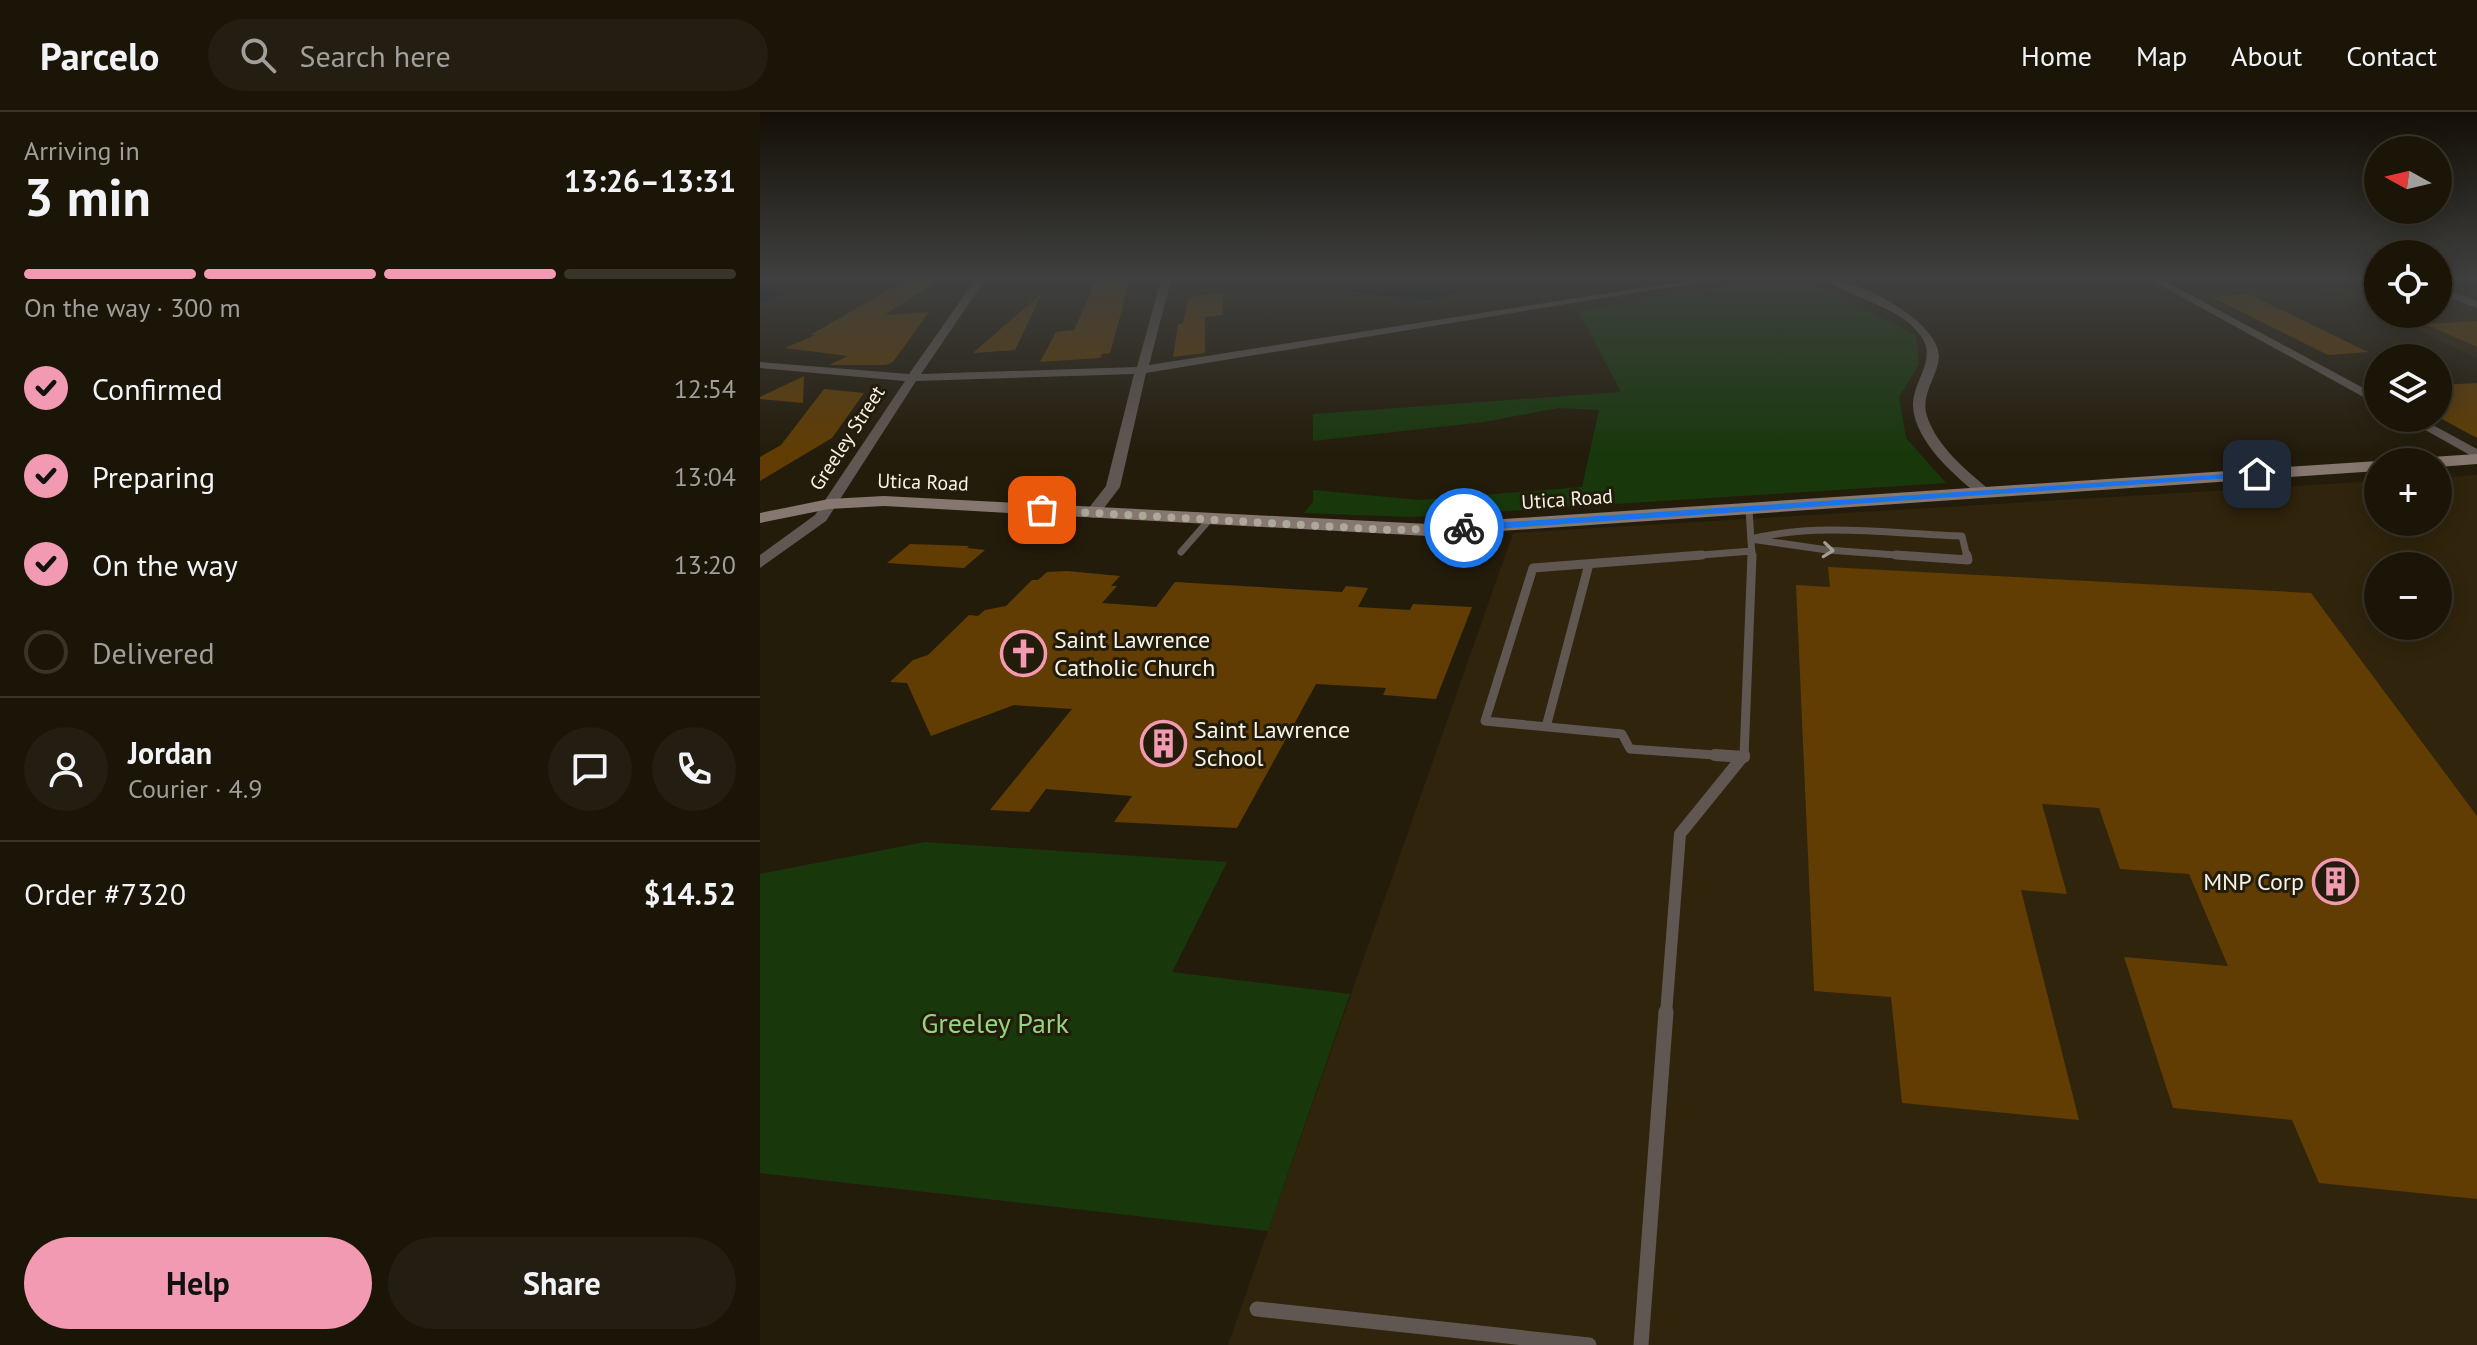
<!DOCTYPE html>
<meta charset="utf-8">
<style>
:root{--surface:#1b1508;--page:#241e12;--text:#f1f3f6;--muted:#a09f9c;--line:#393429;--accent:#f19ab1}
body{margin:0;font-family:"PT Sans",sans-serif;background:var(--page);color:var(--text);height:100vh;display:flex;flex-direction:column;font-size:30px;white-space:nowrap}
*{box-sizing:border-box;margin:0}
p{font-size:26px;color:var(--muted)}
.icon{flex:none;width:44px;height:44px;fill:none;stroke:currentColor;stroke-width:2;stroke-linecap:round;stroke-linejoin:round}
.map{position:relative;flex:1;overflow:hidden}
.drawer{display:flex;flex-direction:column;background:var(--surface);width:760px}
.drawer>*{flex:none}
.needle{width:52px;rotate:278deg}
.buttons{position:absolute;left:1604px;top:24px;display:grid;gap:16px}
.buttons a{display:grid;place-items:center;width:88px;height:88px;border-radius:50%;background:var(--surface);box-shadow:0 4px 20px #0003,0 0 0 2px var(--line);font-size:40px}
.pin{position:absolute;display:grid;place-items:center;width:68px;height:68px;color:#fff;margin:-34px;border-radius:16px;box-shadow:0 4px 12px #0006}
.courier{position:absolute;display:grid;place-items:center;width:80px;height:80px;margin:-40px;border:6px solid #1a73e8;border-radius:50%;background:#fff;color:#222;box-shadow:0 2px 10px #0007}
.summary em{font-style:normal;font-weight:600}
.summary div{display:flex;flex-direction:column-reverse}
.summary{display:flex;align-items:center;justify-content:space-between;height:136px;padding:0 24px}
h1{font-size:52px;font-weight:600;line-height:60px}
.bar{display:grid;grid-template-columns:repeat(4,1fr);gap:12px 8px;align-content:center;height:96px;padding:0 24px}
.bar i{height:10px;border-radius:6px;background:var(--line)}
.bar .current{background:var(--accent)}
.bar p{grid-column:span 4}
.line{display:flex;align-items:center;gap:20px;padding:0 24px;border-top:2px solid var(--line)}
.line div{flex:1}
.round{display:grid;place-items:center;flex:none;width:84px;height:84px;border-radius:42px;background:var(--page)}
ol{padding:0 24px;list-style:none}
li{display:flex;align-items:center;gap:24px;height:88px}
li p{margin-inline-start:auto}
li .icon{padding:8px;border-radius:50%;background:var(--accent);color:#111;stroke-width:4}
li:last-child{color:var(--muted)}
li i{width:44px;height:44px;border:4px solid var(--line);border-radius:50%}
.cta{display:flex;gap:16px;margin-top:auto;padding:16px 24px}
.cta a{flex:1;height:92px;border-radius:48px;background:var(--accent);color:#111;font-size:32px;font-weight:600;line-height:92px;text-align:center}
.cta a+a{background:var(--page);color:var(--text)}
header{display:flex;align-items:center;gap:48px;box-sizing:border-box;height:112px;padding:0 40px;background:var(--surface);border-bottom:2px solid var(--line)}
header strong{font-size:38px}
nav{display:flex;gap:44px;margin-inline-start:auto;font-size:28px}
.search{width:560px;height:72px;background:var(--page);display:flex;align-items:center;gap:20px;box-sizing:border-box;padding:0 28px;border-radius:44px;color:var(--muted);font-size:30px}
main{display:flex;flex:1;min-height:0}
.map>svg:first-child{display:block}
.built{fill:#30240c;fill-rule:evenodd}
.green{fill:#18380c}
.water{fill:#000e1a}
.building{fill:#613d03}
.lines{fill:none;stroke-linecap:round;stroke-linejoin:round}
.lane-far3{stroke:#605752;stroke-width:7}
.lane-far2{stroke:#605752;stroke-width:9}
.lane-far1{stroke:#605752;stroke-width:12}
.lane{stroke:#605752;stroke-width:15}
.street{fill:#605752;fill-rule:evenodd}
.secondary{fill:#867770;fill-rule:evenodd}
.oneway{stroke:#a49d96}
.route{fill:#1a73e8}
.done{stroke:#aea89b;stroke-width:8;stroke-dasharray:0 14.4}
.labels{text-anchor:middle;stroke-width:6;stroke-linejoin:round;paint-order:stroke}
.far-street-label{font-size:20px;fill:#f8f3e8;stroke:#241c0b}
.poi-label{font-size:24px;fill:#f8f3e8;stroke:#241c0b;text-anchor:start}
.near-park-label{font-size:28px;fill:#94d57f;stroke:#241c0b}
</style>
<header>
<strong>Parcelo</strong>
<div class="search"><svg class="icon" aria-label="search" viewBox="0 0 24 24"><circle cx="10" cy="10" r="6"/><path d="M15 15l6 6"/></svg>Search here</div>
<nav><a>Home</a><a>Map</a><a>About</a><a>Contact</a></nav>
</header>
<main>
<section class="drawer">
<div class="summary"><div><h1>3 min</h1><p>Arriving in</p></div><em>13:26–13:31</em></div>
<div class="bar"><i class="current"></i><i class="current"></i><i class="current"></i><i></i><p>On the way · 300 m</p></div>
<ol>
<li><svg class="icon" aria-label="check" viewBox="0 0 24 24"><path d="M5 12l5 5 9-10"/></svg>Confirmed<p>12:54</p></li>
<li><svg class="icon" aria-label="check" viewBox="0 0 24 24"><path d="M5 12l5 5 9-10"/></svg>Preparing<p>13:04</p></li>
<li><svg class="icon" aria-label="check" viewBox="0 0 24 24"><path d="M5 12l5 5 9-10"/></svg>On the way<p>13:20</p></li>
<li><i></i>Delivered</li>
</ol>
<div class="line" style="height:144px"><a class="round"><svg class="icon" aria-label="person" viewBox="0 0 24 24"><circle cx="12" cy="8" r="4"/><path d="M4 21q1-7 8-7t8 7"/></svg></a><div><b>Jordan</b><p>Courier · 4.9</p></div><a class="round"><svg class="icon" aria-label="chat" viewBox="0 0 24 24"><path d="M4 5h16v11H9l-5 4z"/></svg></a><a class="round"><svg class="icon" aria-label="phone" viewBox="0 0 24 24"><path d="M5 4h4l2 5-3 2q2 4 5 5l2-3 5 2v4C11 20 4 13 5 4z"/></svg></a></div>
<div class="line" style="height:104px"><div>Order #7320</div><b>$14.52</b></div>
<div class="cta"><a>Help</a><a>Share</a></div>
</section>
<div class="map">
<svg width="1717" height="1233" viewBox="0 0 1717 1233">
<rect width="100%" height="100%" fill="#241c0b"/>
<!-- built -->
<path class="built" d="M 1547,168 L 1618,168 L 1618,200 Z
M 1678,168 L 1717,168 L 1717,246 L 1622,202 L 1678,202 Z
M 1717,363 L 1717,1233 L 468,1233 L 753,421 L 1618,369 L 1618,410 L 1678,410 L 1678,366 ZM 1618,454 L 1678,454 L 1678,514 L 1618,514 Z"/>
<!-- green -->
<path class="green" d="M 996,168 L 1048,168 L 1156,223 L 1159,252 L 1139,285 L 1146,326 L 1186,371 L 651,405 L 544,401 L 553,390 L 553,378 L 659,388 L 822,375 L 839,298 L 798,296 L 724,310 L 553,329 L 553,302 L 861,280 L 818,199 Z
M 165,730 L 467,750 L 412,860 L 590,882 L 508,1119 L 0,1061 L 0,762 Z"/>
<!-- water -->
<path class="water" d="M 18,168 L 58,168 L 0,191 L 0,175 Z
M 567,168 L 614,168 L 632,174 L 698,173 L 708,168 L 743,168 L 669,188 L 590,180 Z"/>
<!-- building -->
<path class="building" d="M 146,168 L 179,168 L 125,203 L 169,200 L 133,250 L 126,253 L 69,253 L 88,244 L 25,236 L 55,223 L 50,223 Z
M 336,168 L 370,168 L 350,241 L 342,242 L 340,246 L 280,250 L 296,220 L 314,218 Z
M 282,181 L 255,238 L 213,241 Z
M 463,181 L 463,203 L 445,205 L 445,241 L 413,245 L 418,212 L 423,211 L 428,189 L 434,184 Z
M 1488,182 L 1507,191 L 1608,240 L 1568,243 L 1452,185 Z
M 1717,209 L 1717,235 L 1665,212 Z
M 44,264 L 43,291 L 0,287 L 0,285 Z
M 1717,271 L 1717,326 L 1678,305 L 1678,273 Z
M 64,277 L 104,281 L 72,326 L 0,369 L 0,345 L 21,333 Z
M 150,432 L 209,434 L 207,436 L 225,438 L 204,456 L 127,451 Z
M 1068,455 L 1551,481 L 1717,704 L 1717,1087 L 1559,1071 L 1532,1008 L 1413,996 L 1364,845 L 1468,854 L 1429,762 L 1360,757 L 1339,696 L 1282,692 L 1307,782 L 1261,778 L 1319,1008 L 1142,991 L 1131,885 L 1054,879 L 1036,473 L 1070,475 Z
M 307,459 L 360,464 L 351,474 L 357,474 L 342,491 L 396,495 L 415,470 L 582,480 L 586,474 L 608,476 L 598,495 L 650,498 L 653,492 L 712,495 L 676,587 L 623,583 L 626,576 L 556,572 L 477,716 L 354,710 L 372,684 L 286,677 L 269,700 L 230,698 L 312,597 L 254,593 L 171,624 L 147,571 L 130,570 L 153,548 L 168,543 L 209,503 L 218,504 L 225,498 L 246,494 L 272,468 L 278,468 L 287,460 Z"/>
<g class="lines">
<!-- lane-far3 -->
<path class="lane-far3" d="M 989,397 L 992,445
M 421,440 L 450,407
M 916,445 L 992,439
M 1164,445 L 1067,438 L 991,427 C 1058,410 1134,422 1202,424 L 1207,445"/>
<!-- lane-far2 -->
<path class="lane-far2" d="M 942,443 L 773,456 L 725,609 L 862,622 L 870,637 L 983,645
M 1136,443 L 1208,448 L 1207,443
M 786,615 L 829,452
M 984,645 L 992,443"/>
<!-- lane-far1 -->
<path class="lane-far1" d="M 955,643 L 984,645
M 906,902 L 920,722 L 984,643"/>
<!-- lane -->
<path class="lane" d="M 497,1197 L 829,1233
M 881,1233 L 906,900"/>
<!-- street -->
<path class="street" d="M 215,168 L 225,168 L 161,262 L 377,255 L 401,168 L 411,168 L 389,253 L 932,168 L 953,168 L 386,261 L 360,375 L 338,404 L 333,406 L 325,401 L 346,374 L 374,262 L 156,269 L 66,409 L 0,456 L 0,443 L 55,403 L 145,269 L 0,256 L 0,250 L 149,262 Z
M 1067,168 C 1096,166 1179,209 1179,244 C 1178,265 1160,281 1167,304 C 1177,335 1207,359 1231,379 L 1231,385 L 1221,385 C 1195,364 1155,330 1153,294 C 1152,269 1178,248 1161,224 C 1139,193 1095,189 1067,168 Z
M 1391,168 L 1403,168 L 1618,284 L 1618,293 Z
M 1678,174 L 1717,189 L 1717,196 L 1678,181 Z
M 1644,306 L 1660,306 L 1717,337 L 1717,347 Z"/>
<!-- secondary -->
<path class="secondary" d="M 1717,342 L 1717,352 L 1678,355 L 1678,350 L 1663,350 L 1671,345 Z
M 1618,349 L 1622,350 L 1618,350 L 1618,359 L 668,424 L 124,394 L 69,397 L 0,411 L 0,401 L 69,387 L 124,384 L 668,412 Z"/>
</g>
<!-- one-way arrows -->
<defs><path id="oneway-chevron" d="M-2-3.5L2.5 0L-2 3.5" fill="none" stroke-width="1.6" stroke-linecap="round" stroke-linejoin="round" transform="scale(2)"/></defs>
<use class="oneway" href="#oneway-chevron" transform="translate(1068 438) rotate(6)"/>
<!-- sky -->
<linearGradient id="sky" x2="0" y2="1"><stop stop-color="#140f06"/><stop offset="0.49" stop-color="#3f403f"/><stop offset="1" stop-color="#3f403f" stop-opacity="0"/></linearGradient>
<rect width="1717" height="340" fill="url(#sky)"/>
<!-- route -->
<path class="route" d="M 1497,360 L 1500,364 L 704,419 L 699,416 L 704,413 Z"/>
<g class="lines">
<!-- done -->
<path class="done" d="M 282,398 L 630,418 L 704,416"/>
</g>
<!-- icons -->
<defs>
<symbol id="church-ring" viewBox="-11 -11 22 22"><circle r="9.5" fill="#241c0b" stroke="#f19ab1" stroke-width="1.5"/><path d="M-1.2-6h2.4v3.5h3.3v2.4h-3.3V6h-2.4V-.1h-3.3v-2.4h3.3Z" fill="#f19ab1"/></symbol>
<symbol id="building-ring" viewBox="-11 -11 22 22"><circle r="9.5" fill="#241c0b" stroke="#f19ab1" stroke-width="1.5"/><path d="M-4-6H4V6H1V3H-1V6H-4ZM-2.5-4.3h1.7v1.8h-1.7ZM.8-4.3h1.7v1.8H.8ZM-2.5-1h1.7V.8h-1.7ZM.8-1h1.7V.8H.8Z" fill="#f19ab1"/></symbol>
</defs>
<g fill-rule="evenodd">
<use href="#church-ring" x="238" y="516" width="51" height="51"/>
<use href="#building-ring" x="378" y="606" width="51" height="51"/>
<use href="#building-ring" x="1550" y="744" width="51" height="51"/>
</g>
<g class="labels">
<!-- far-street labels -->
<g class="far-street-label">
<text transform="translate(87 326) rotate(-57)" y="7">Greeley Street</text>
<text transform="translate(163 370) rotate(2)" y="7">Utica Road</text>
<text transform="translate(807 387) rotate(-4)" y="7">Utica Road</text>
</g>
<!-- poi labels -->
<g class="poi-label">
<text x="294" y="536">Saint Lawrence<tspan x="294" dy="28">Catholic Church</tspan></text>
<text x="434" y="626">Saint Lawrence<tspan x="434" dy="28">School</tspan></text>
<text x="1544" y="778" text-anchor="end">MNP Corp</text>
</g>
<!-- near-park labels -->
<g class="near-park-label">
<text x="235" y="921">Greeley Park</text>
</g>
</g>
</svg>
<div class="buttons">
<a><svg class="needle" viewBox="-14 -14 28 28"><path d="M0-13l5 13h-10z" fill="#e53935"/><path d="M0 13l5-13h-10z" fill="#a09f9c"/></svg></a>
<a><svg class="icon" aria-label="locate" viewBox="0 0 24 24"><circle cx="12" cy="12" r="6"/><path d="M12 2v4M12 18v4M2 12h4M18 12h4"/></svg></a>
<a><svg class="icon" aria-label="layers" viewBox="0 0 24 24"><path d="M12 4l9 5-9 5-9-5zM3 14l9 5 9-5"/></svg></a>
<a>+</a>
<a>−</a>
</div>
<div class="pin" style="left:282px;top:398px;background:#ea580c"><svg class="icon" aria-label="bag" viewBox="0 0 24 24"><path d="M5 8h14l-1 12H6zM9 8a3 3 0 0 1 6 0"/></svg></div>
<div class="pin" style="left:1497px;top:362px;background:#1f2937"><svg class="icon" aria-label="home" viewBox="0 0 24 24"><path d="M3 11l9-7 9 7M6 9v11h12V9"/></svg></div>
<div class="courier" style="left:704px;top:416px"><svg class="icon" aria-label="bike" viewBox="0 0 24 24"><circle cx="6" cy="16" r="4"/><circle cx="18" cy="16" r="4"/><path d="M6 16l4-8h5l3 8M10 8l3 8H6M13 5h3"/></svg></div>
</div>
</main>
